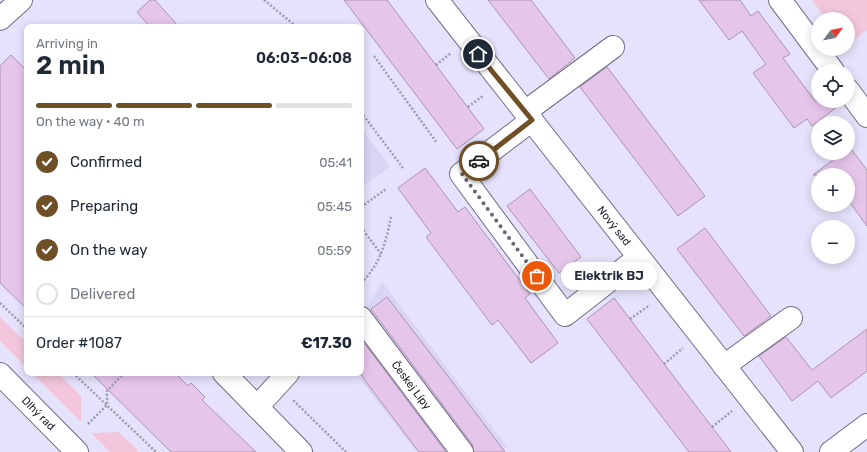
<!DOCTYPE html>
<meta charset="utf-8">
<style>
:root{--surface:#fff;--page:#f2f2f3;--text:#1f2937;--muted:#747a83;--line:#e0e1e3;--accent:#6f4f25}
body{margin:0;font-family:Rubik,sans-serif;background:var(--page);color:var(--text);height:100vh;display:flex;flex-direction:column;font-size:15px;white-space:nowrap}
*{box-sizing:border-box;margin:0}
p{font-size:13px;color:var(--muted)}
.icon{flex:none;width:22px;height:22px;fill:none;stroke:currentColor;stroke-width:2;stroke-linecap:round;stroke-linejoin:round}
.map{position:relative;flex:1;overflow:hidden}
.drawer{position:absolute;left:24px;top:24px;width:340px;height:352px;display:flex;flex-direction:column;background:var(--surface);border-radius:8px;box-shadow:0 2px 10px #0003}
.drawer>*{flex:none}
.needle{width:26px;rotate:58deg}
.fabs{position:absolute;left:811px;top:12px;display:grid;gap:8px}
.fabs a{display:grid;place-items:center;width:44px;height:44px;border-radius:50%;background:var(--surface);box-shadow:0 2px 10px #0003;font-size:20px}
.pin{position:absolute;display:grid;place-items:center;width:34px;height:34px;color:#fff;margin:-17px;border:2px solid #fff;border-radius:50%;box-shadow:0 1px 4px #0007}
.courier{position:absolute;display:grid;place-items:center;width:40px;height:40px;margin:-20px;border:3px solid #6f4f25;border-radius:50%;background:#fff;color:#222;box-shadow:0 1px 5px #0007}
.bubble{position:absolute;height:28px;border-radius:14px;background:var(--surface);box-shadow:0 2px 10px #0003;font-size:13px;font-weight:600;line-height:28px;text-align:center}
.head em{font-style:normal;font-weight:600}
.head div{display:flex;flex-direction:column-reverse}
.head{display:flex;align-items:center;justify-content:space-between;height:68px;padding:0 12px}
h1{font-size:26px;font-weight:600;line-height:30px}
.bar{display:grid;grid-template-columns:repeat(4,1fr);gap:6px 4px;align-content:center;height:48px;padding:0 12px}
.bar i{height:5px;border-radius:3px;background:var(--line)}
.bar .active{background:var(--accent)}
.bar p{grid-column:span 4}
.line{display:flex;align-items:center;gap:10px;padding:0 12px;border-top:1px solid var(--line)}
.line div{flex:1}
ol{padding:0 12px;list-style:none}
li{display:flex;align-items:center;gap:12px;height:44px}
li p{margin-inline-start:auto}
li .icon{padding:4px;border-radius:50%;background:var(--accent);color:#fff;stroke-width:4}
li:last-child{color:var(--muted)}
li i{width:22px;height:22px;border:2px solid var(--line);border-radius:50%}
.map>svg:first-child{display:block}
.built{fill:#dbd5f5}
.green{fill:#f2c7db}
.building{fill:#e6c5eb;stroke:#a993ad}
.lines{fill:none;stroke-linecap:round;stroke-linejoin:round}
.minor-casing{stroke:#716c88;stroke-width:24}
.path{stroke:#9e9aae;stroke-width:2.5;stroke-dasharray:2 2;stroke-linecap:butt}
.minor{stroke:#fff;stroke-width:22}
.done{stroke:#686575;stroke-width:4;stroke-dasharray:0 7.2}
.route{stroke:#6f4f25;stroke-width:5}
.labels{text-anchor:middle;stroke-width:3;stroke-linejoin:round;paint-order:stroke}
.street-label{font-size:11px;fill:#24212d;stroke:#e7e2fc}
</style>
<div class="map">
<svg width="867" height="452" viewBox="0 0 867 452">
<rect width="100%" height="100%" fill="#e7e2fc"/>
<!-- built -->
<path class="built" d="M 361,128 L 390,167 L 361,187 Z
M 382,282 L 507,447 L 500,452 L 417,452 L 355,373 L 361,373 L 361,317 Z"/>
<!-- green -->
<path class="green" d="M 812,0 L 867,0 L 867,30 L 848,44 L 848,19 L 826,19 Z
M 0,317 L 27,343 L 27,368 L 0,341 Z
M 32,373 L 58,373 L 81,396 L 81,422 Z
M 118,432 L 137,449 L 138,452 L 110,452 L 91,433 Z"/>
<!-- building -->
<path class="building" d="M 150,0 L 155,0 L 179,27 L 150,27 L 137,12 Z
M 344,0 L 387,0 L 484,129 L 457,149 Z
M 488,0 L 531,0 L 575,58 L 549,79 Z
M 699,0 L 740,0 L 751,16 L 758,11 L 790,54 L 783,58 L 815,101 L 841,101 L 842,103 L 812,126 L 807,119 L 794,128 L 753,73 L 766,64 L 742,31 L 729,40 Z
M 11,55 L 27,71 L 27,309 L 0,283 L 0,66 Z
M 607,67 L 705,196 L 678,216 L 580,87 Z
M 848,145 L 867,170 L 867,226 L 848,200 L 848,175 L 813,175 L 842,153 L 848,153 Z
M 425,168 L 458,212 L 465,207 L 530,294 L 525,298 L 558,343 L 531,363 L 498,320 L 492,325 L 426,237 L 431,233 L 398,188 Z
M 530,189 L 581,257 L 559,273 L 507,206 Z
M 705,228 L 771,316 L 744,336 L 677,249 Z
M 387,297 L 447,375 L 505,452 L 474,452 L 472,444 L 371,309 Z
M 614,298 L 630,319 L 731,452 L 689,452 L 587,319 Z
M 867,329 L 867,371 L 831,398 L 818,381 L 792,401 L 759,356 L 786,337 L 812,370 Z
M 365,344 L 446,452 L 419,452 L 366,382 L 361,374 L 361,346 Z
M 91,373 L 175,373 L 188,386 L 191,383 L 205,397 L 202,400 L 256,452 L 171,452 Z"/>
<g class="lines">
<defs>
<g id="minor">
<path id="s1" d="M 437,0 L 792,452"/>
<path d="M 780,0 L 833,71"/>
<path d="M 0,19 L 21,0"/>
<path d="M 848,90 L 867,116"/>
<path d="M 525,112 L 613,47"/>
<path d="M 532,120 L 461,174 L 565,315 L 638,258"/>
<path id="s2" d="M 361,318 L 462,452"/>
<path d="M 724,366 L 791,318"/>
<path d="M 224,373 L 301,452"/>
<path id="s3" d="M 0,374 L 77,452"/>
<path d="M 257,407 L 288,373"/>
<path d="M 831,452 L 867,425"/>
</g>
</defs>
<!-- minor casing -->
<use href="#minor" class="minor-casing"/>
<!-- path -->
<path class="path" d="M 264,0 L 297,27
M 374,56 L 437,143
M 436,65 L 451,53
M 468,107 L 484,95
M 361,112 L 403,168
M 361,207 L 386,189
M 361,227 L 381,254
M 361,283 C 380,265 386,242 391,217
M 0,303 L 27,329
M 630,319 L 650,305
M 664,364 L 683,348
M 73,373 L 156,452
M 294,400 L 294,401 L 346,452
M 88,424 L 107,405 L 107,391 L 124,373
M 712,427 L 732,411"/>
<!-- minor -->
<use href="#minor" class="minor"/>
</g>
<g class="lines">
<!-- done -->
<path class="done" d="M 479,161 L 462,174 L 537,276"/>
<!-- route -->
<path class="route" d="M 478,54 L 532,120 L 479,161"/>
</g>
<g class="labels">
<!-- street labels -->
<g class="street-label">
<text dy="4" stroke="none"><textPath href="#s1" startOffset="287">Nový sad</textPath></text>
<text dy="4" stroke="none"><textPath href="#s2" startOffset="84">Českej Lípy</textPath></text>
<text dy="4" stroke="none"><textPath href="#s3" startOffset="55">Dlhý rad</textPath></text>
</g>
</g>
</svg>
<div class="fabs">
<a><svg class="needle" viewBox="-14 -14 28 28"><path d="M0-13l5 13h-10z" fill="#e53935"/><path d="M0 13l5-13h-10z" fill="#747a83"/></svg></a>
<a><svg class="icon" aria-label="locate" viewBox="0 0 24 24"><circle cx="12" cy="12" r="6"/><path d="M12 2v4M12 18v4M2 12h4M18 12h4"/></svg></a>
<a><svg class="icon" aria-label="layers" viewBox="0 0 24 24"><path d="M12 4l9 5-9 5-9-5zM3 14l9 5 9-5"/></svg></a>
<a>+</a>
<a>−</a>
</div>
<div class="pin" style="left:537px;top:276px;background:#ea580c"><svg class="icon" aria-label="bag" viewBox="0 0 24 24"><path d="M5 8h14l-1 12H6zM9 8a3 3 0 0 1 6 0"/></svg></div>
<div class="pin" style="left:478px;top:54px;background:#1f2937"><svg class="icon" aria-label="home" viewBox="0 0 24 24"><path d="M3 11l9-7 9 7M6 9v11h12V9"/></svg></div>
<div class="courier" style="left:479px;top:161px"><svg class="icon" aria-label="car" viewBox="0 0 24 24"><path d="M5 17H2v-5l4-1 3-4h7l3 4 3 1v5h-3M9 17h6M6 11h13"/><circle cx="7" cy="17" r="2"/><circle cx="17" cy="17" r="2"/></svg></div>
<div class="bubble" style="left:561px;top:262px;width:96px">Elektrik BJ</div>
<section class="drawer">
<div class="head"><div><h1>2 min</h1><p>Arriving in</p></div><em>06:03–06:08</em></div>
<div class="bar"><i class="active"></i><i class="active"></i><i class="active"></i><i></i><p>On the way · 40 m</p></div>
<ol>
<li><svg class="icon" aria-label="check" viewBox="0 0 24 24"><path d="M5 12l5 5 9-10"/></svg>Confirmed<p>05:41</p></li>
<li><svg class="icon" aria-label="check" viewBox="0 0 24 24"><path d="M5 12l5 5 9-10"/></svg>Preparing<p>05:45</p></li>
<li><svg class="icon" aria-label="check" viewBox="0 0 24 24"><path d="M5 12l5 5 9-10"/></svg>On the way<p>05:59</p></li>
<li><i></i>Delivered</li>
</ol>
<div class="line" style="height:52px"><div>Order #1087</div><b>€17.30</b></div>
</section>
</div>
